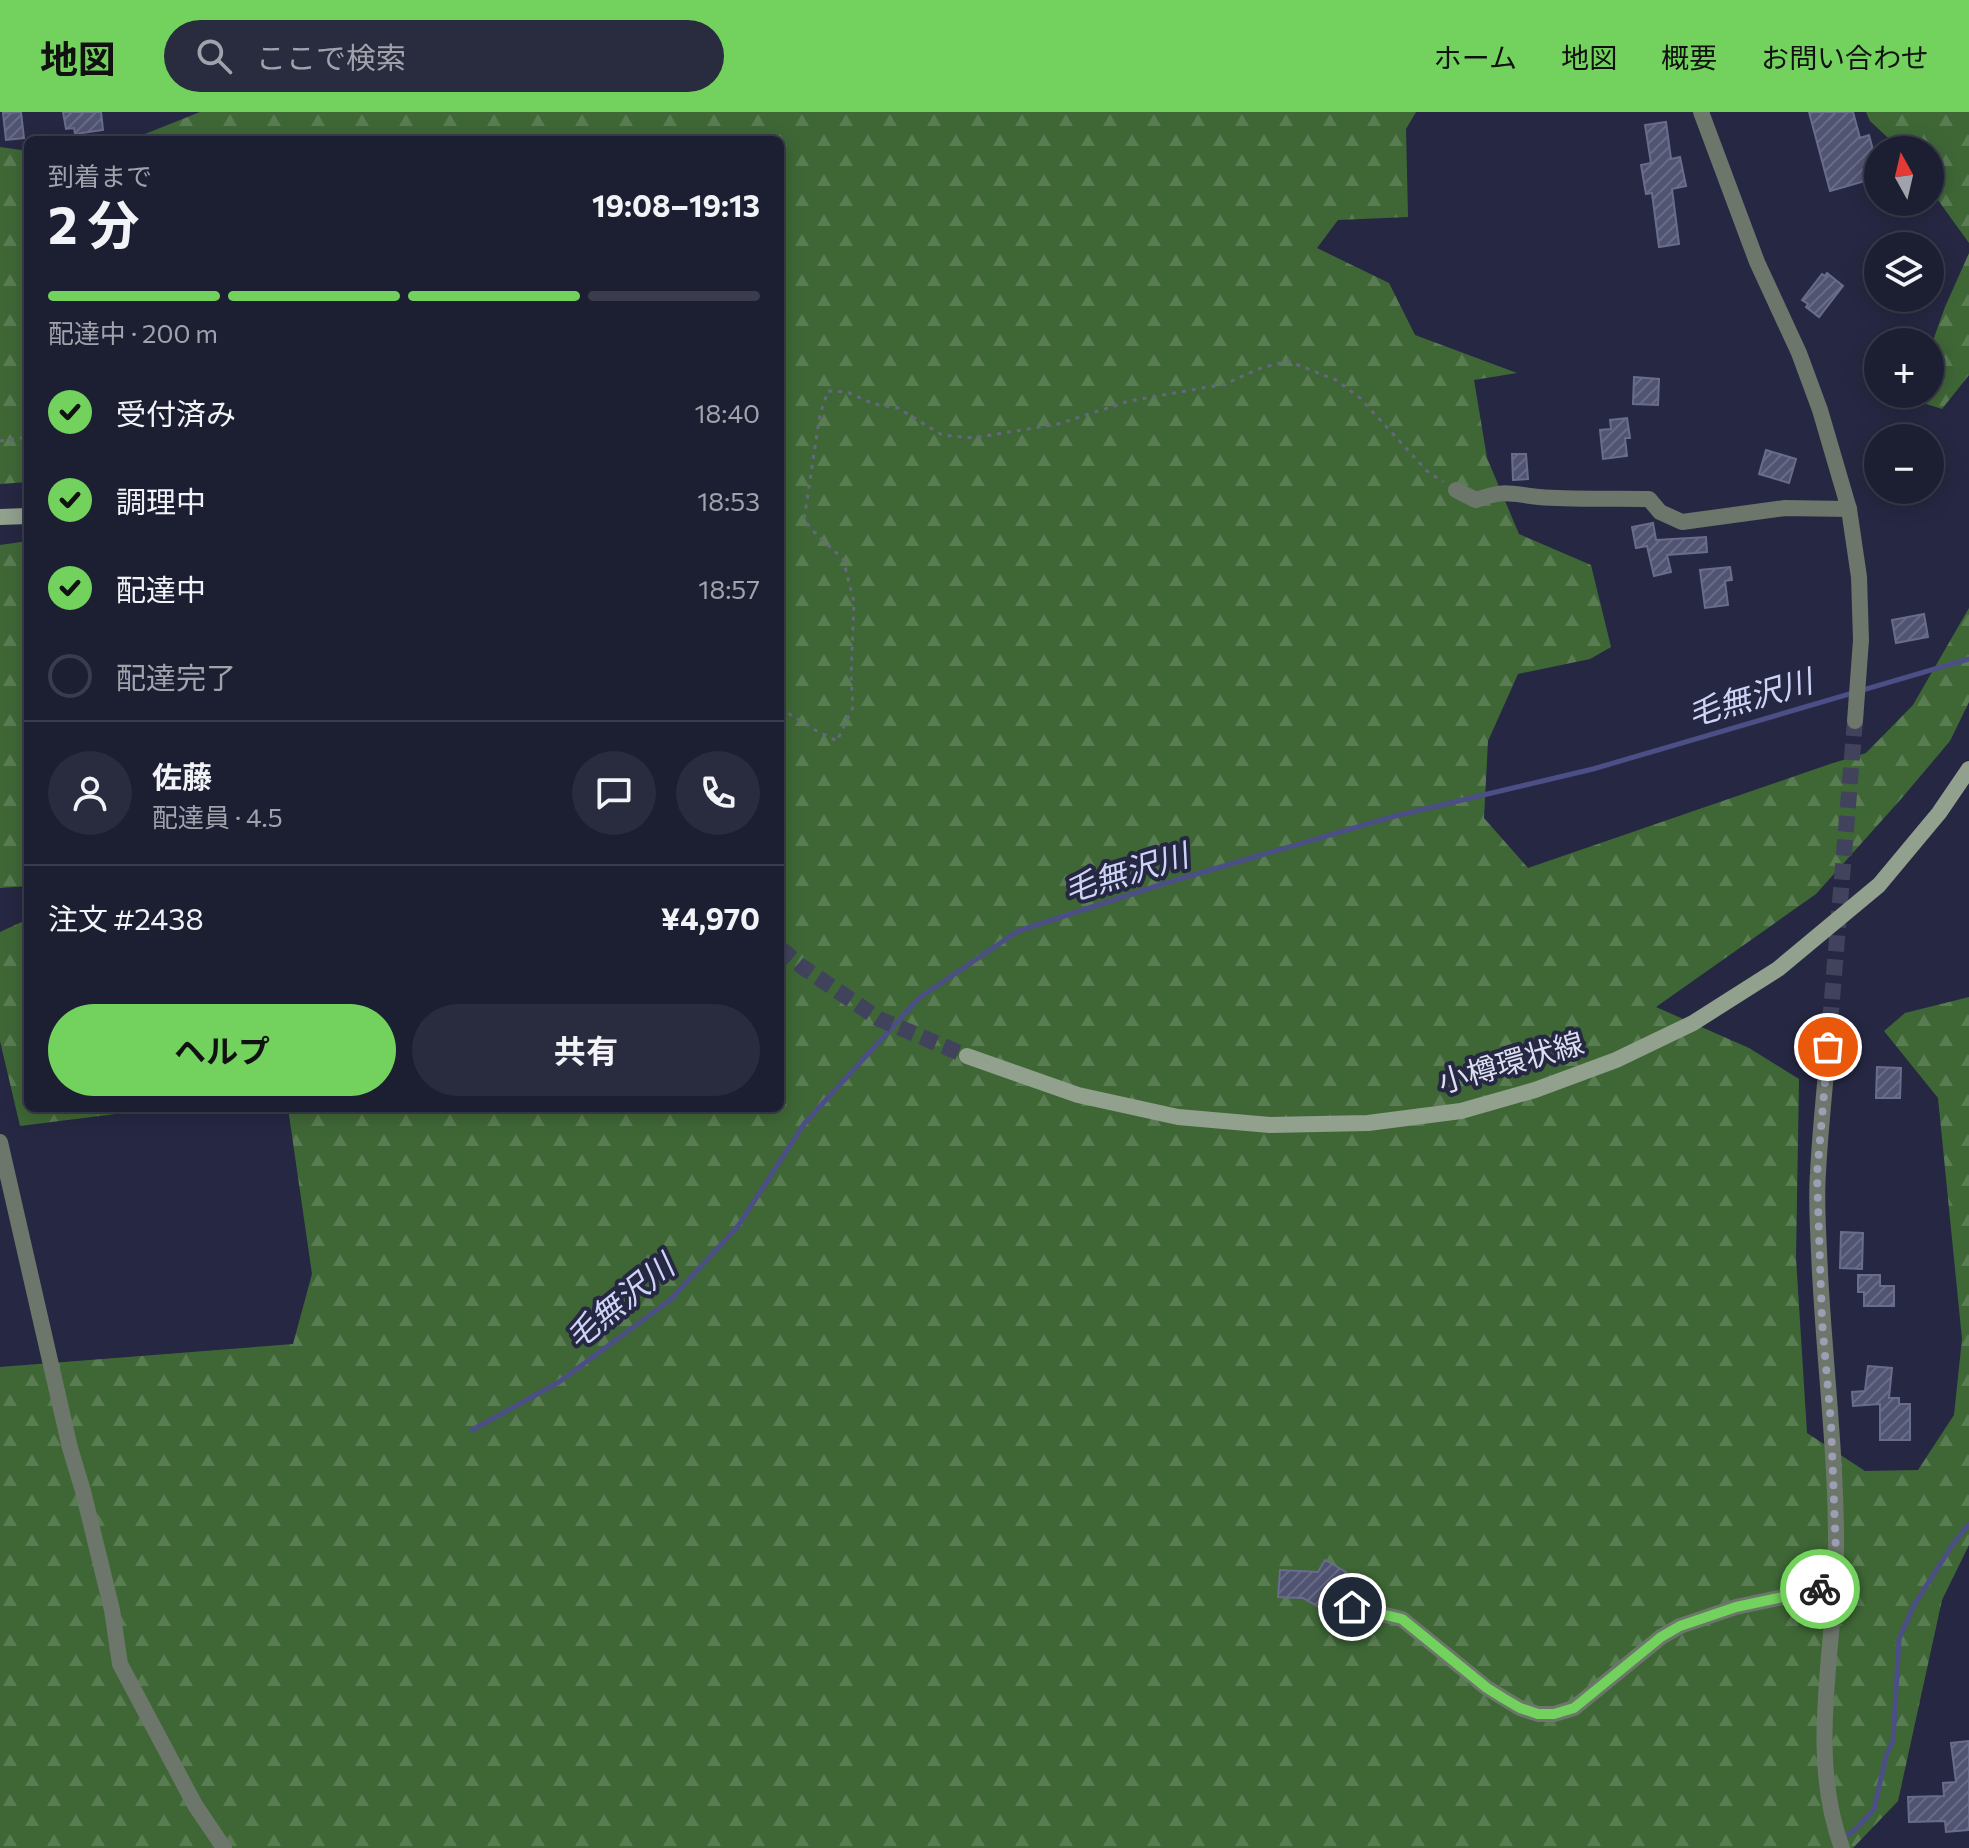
<!DOCTYPE html>
<html lang="ja">
<meta charset="utf-8">
<style>
:root{--surface:#1c1e32;--page:#292b3e;--text:#f1f3f6;--muted:#a0a2ac;--line:#3a3c4d;--accent:#72d25d}
body{margin:0;font-family:Commissioner,"Noto Sans JP",sans-serif;background:var(--page);color:var(--text);height:100vh;display:flex;flex-direction:column;font-size:30px;white-space:nowrap}
*{box-sizing:border-box;margin:0}
p{font-size:26px;color:var(--muted)}
.icon{flex:none;width:44px;height:44px;fill:none;stroke:currentColor;stroke-width:2;stroke-linecap:round;stroke-linejoin:round}
.map{position:relative;flex:1;overflow:hidden}
.sheet{position:absolute;left:24px;top:24px;width:760px;height:976px;display:flex;flex-direction:column;background:var(--surface);border-radius:12px;box-shadow:0 4px 20px #0003,0 0 0 2px var(--line)}
.sheet>*{flex:none}
.needle{width:52px;rotate:352deg}
.controls{position:absolute;left:1864px;top:24px;display:grid;gap:16px}
.controls a{display:grid;place-items:center;width:80px;height:80px;border-radius:50%;background:var(--surface);box-shadow:0 4px 20px #0003,0 0 0 2px var(--line);font-size:40px}
.pin{position:absolute;display:grid;place-items:center;width:68px;height:68px;color:#fff;margin:-34px;border:4px solid #fff;border-radius:50%;box-shadow:0 2px 8px #0007}
.courier{position:absolute;display:grid;place-items:center;width:80px;height:80px;margin:-40px;border:6px solid #72d25d;border-radius:50%;background:#fff;color:#222;box-shadow:0 2px 10px #0007}
.overview em{font-style:normal;font-weight:700}
.overview div{display:flex;flex-direction:column-reverse}
.overview{display:flex;align-items:center;justify-content:space-between;height:136px;padding:0 24px}
h1{font-size:52px;font-weight:700;line-height:60px}
.bar{display:grid;grid-template-columns:repeat(4,1fr);gap:12px 8px;align-content:center;height:96px;padding:0 24px}
.bar i{height:10px;border-radius:6px;background:var(--line)}
.bar .current{background:var(--accent)}
.bar p{grid-column:span 4}
.line{display:flex;align-items:center;gap:20px;padding:0 24px;border-top:2px solid var(--line)}
.line div{flex:1}
.round{display:grid;place-items:center;flex:none;width:84px;height:84px;border-radius:42px;background:var(--page)}
ol{padding:0 24px;list-style:none}
li{display:flex;align-items:center;gap:24px;height:88px}
li p{margin-inline-start:auto}
li .icon{padding:8px;border-radius:50%;background:var(--accent);color:#111;stroke-width:4}
li:last-child{color:var(--muted)}
li i{width:44px;height:44px;border:4px solid var(--line);border-radius:50%}
.action{display:flex;gap:16px;margin-top:auto;padding:16px 24px}
.action a{flex:1;height:92px;border-radius:48px;background:var(--accent);color:#111;font-size:32px;font-weight:700;line-height:92px;text-align:center}
.action a+a{background:var(--page);color:var(--text)}
header{display:flex;align-items:center;gap:48px;box-sizing:border-box;height:112px;padding:0 40px;background:var(--accent);color:#111}
header strong{font-size:38px}
nav{display:flex;gap:44px;margin-inline-start:auto;font-size:28px}
.search{width:560px;height:72px;background:var(--page);display:flex;align-items:center;gap:20px;box-sizing:border-box;padding:0 28px;border-radius:44px;color:var(--muted);font-size:30px}
.map>svg:first-child{display:block}
.forest{fill:url(#forest-firs)}
.lines{fill:none;stroke-linecap:round;stroke-linejoin:round}
.stream{stroke:#4b4f85;stroke-width:5}
.building{fill:url(#building-hatch);stroke:#696d8c;stroke-width:2}
.tertiary-tunnel{stroke:#41435d;stroke-width:16;stroke-dasharray:16 8;stroke-linecap:butt}
.secondary-tunnel{stroke:#41435d;stroke-width:16;stroke-dasharray:16 8;stroke-linecap:butt}
.path{stroke:#65677f;stroke-width:3;stroke-dasharray:4 6;stroke-linecap:butt}
.minor{stroke:#6c766a;stroke-width:16}
.tertiary{stroke:#6c766a;stroke-width:16}
.secondary{stroke:#91a18e;stroke-width:16}
.done{stroke:#9c9fb3;stroke-width:8;stroke-dasharray:0 14.4}
.route{stroke:#72d25d;stroke-width:10}
.labels{text-anchor:middle;stroke-width:8;stroke-linejoin:round;paint-order:stroke}
.street-label{font-size:30px;fill:#dcdff0;stroke:#262843}
.water-label{font-size:32px;font-style:italic;fill:#ced4f5;stroke:#262843}
</style>
<header>
<strong>地図</strong>
<div class="search"><svg class="icon" aria-label="search" viewBox="0 0 24 24"><circle cx="10" cy="10" r="6"/><path d="M15 15l6 6"/></svg>ここで検索</div>
<nav><a>ホーム</a><a>地図</a><a>概要</a><a>お問い合わせ</a></nav>
</header>
<div class="map">
<svg width="1969" height="1736" viewBox="0 0 1969 1736">
<defs>
<pattern id="forest-firs" width="22" height="20" patternUnits="userSpaceOnUse" patternTransform="scale(2)"><rect width="22" height="20" fill="#3f6736"/><path d="M5 1l3.5 6h-7zM16 11l3.5 6h-7z" fill="#5a7c53"/></pattern>
<pattern id="building-hatch" width="6" height="6" patternUnits="userSpaceOnUse" patternTransform="scale(2)"><rect width="6" height="6" fill="#505472"/><path d="M-1 1l2-2M0 6l6-6M5 7l2-2" fill="none" stroke="#696c86"/></pattern>
</defs>
<rect width="100%" height="100%" fill="#262843"/>
<!-- forest -->
<path class="forest" d="M 200,0 L 1416,0 L 1406,17 L 1408,105 L 1338,108 L 1317,136 L 1389,171 L 1415,223 L 1517,261 L 1474,268 L 1487,346 L 1519,422 L 1591,453 L 1611,535 L 1590,547 L 1518,562 L 1488,629 L 1484,706 L 1528,756 L 1830,652 L 1866,641 L 1913,593 L 1969,496 L 1969,590 L 1950,629 L 1901,687 L 1816,782 L 1656,895 L 1749,936 L 1799,967 L 1796,1146 L 1807,1321 L 1865,1359 L 1918,1358 L 1954,1303 L 1962,1227 L 1938,986 L 1884,919 L 1905,901 L 1969,885 L 1969,1433 L 1942,1488 L 1898,1689 L 1853,1736 L 0,1736 L 0,1255 L 293,1232 L 312,1162 L 288,996 L 780,996 L 780,28 L 130,28 Z
M 1866,0 L 1969,0 L 1969,131 L 1930,77 L 1930,38 L 1901,38 L 1870,9 Z
M 0,35 L 28,39 L 28,370 L 0,372 Z
M 1969,141 L 1969,263 L 1942,297 L 1914,288 L 1916,282 L 1930,282 L 1930,237 L 1945,195 Z
M 28,429 L 28,774 L 0,776 L 0,433 Z
M 28,807 L 28,996 L 163,996 L 20,1014 L 0,929 L 0,820 Z"/>
<g class="lines">
<!-- stream -->
<path class="stream" d="M 472,1318 L 559,1270 L 670,1188 L 738,1114 L 804,1012 L 919,886 L 1018,819 L 1169,770 L 1395,704 L 1593,657 L 1969,547
M 1844,1726 L 1857,1716 L 1874,1697 L 1886,1644 L 1893,1629 L 1899,1527 L 1914,1493 L 1953,1432 L 1969,1412"/>
</g>
<!-- building -->
<path class="building" d="M 21,0 L 24,26 L 6,28 L 3,1 Z
M 63,0 L 101,0 L 103,18 L 75,22 L 74,16 L 66,17 Z
M 1809,0 L 1853,0 L 1860,26 L 1869,23 L 1878,57 L 1878,64 L 1871,66 L 1872,67 L 1830,79 Z
M 1666,10 L 1671,47 L 1680,45 L 1686,74 L 1672,77 L 1679,132 L 1659,135 L 1652,81 L 1646,82 L 1641,53 L 1651,51 L 1645,13 Z
M 1827,161 L 1843,174 L 1819,205 L 1806,195 L 1808,192 L 1802,188 L 1822,162 L 1825,164 Z
M 1634,265 L 1659,267 L 1658,293 L 1633,292 Z
M 1627,306 L 1630,326 L 1625,326 L 1627,344 L 1603,347 L 1600,318 L 1611,317 L 1610,308 Z
M 1766,338 L 1796,347 L 1789,371 L 1759,362 Z
M 1512,342 L 1526,342 L 1528,367 L 1513,368 Z
M 1653,411 L 1656,428 L 1706,425 L 1707,440 L 1667,443 L 1671,460 L 1654,464 L 1647,434 L 1636,436 L 1632,415 Z
M 1730,455 L 1732,468 L 1725,469 L 1728,493 L 1705,496 L 1700,458 Z
M 1924,502 L 1928,525 L 1896,531 L 1892,508 Z
M 1877,955 L 1901,956 L 1900,986 L 1876,986 Z
M 1841,1120 L 1863,1121 L 1862,1157 L 1840,1156 Z
M 1858,1163 L 1880,1163 L 1880,1174 L 1894,1174 L 1894,1194 L 1864,1194 L 1864,1180 L 1858,1180 Z
M 1868,1254 L 1892,1256 L 1889,1286 L 1899,1286 L 1899,1292 L 1910,1292 L 1910,1328 L 1880,1328 L 1880,1292 L 1853,1294 L 1852,1280 L 1865,1279 Z
M 1325,1448 L 1346,1460 L 1324,1498 L 1303,1486 L 1278,1485 L 1280,1458 L 1318,1460 Z
M 1969,1629 L 1969,1718 L 1946,1720 L 1945,1709 L 1909,1710 L 1908,1685 L 1944,1684 L 1943,1671 L 1956,1670 L 1951,1631 Z"/>
<g class="lines">
<!-- tertiary-tunnel -->
<path class="tertiary-tunnel" d="M 1828,935 L 1855,609"/>
<!-- secondary-tunnel -->
<path class="secondary-tunnel" d="M 780,836 L 801,854 L 879,907 L 967,944"/>
<!-- path -->
<path class="path" d="M 0,329 L 28,325
M 780,596 L 815,618 L 837,629 L 853,595 L 851,565 L 854,490 L 843,447 L 813,419 L 804,408 L 820,302 L 828,279 L 847,280 L 874,292 L 898,296 L 942,323 L 973,326 L 1058,312 L 1129,289 L 1225,272 L 1261,256 L 1288,249 L 1336,268 L 1360,286 L 1427,359 L 1443,370"/>
<!-- minor -->
<path class="minor" d="M 1456,378 L 1476,388 C 1506,377 1510,382 1539,385 C 1575,388 1613,386 1649,387 L 1660,400 L 1682,410 L 1785,396 L 1849,397
M 0,1030 L 70,1336 L 83,1379 L 112,1498 L 120,1552 L 195,1693 L 224,1736
M 1352,1495 L 1402,1507 L 1487,1576 L 1520,1596 L 1538,1602 L 1554,1602 L 1574,1596 L 1661,1525 L 1680,1514 L 1736,1495 L 1834,1474"/>
<!-- tertiary -->
<path class="tertiary" d="M 1701,0 L 1757,150 L 1799,241 L 1820,298 L 1849,397 L 1859,465 L 1861,528 L 1855,609
M 1828,935 C 1825,977 1820,1019 1818,1061 C 1816,1087 1818,1114 1819,1140 C 1823,1241 1837,1341 1836,1442 C 1835,1539 1807,1642 1842,1736"/>
<!-- secondary -->
<path class="secondary" d="M 0,405 L 28,404
M 967,944 L 1078,983 L 1178,1005 L 1270,1013 L 1368,1011 L 1461,999 L 1535,978 L 1616,948 L 1693,911 L 1778,857 L 1879,773 L 1939,701 L 1969,657"/>
</g>
<g class="lines">
<!-- done -->
<path class="done" d="M 1820,1477 L 1834,1474 L 1836,1442 L 1831,1311 L 1822,1209 L 1817,1063 L 1828,935"/>
<!-- route -->
<path class="route" d="M 1352,1495 L 1402,1507 L 1487,1576 L 1503,1586 L 1520,1596 L 1538,1602 L 1554,1602 L 1574,1596 L 1661,1525 L 1680,1514 L 1736,1495 L 1820,1477"/>
</g>
<g class="labels">
<!-- street labels -->
<g class="street-label">
<text transform="translate(1511 951) rotate(-16)" y="10">小樽環状線</text>
</g>
<!-- water labels -->
<g class="water-label">
<text transform="translate(1750 586) rotate(-16)" y="11">毛無沢川</text>
<text transform="translate(1126 761) rotate(-17)" y="11">毛無沢川</text>
<text transform="translate(620 1190) rotate(-39)" y="11">毛無沢川</text>
</g>
</g>
</svg>
<div class="controls">
<a><svg class="needle" viewBox="-14 -14 28 28"><path d="M0-13l5 13h-10z" fill="#e53935"/><path d="M0 13l5-13h-10z" fill="#a0a2ac"/></svg></a>
<a><svg class="icon" aria-label="layers" viewBox="0 0 24 24"><path d="M12 4l9 5-9 5-9-5zM3 14l9 5 9-5"/></svg></a>
<a>+</a>
<a>−</a>
</div>
<div class="pin" style="left:1828px;top:935px;background:#ea580c"><svg class="icon" aria-label="bag" viewBox="0 0 24 24"><path d="M5 8h14l-1 12H6zM9 8a3 3 0 0 1 6 0"/></svg></div>
<div class="pin" style="left:1352px;top:1495px;background:#1f2937"><svg class="icon" aria-label="home" viewBox="0 0 24 24"><path d="M3 11l9-7 9 7M6 9v11h12V9"/></svg></div>
<div class="courier" style="left:1820px;top:1477px"><svg class="icon" aria-label="bike" viewBox="0 0 24 24"><circle cx="6" cy="16" r="4"/><circle cx="18" cy="16" r="4"/><path d="M6 16l4-8h5l3 8M10 8l3 8H6M13 5h3"/></svg></div>
<section class="sheet">
<div class="overview"><div><h1>2 分</h1><p>到着まで</p></div><em>19:08–19:13</em></div>
<div class="bar"><i class="current"></i><i class="current"></i><i class="current"></i><i></i><p>配達中 · 200 m</p></div>
<ol>
<li><svg class="icon" aria-label="check" viewBox="0 0 24 24"><path d="M5 12l5 5 9-10"/></svg>受付済み<p>18:40</p></li>
<li><svg class="icon" aria-label="check" viewBox="0 0 24 24"><path d="M5 12l5 5 9-10"/></svg>調理中<p>18:53</p></li>
<li><svg class="icon" aria-label="check" viewBox="0 0 24 24"><path d="M5 12l5 5 9-10"/></svg>配達中<p>18:57</p></li>
<li><i></i>配達完了</li>
</ol>
<div class="line" style="height:144px"><a class="round"><svg class="icon" aria-label="person" viewBox="0 0 24 24"><circle cx="12" cy="8" r="4"/><path d="M4 21q1-7 8-7t8 7"/></svg></a><div><b>佐藤</b><p>配達員 · 4.5</p></div><a class="round"><svg class="icon" aria-label="chat" viewBox="0 0 24 24"><path d="M4 5h16v11H9l-5 4z"/></svg></a><a class="round"><svg class="icon" aria-label="phone" viewBox="0 0 24 24"><path d="M5 4h4l2 5-3 2q2 4 5 5l2-3 5 2v4C11 20 4 13 5 4z"/></svg></a></div>
<div class="line" style="height:104px"><div>注文 #2438</div><b>¥4,970</b></div>
<div class="action"><a>ヘルプ</a><a>共有</a></div>
</section>
</div>
